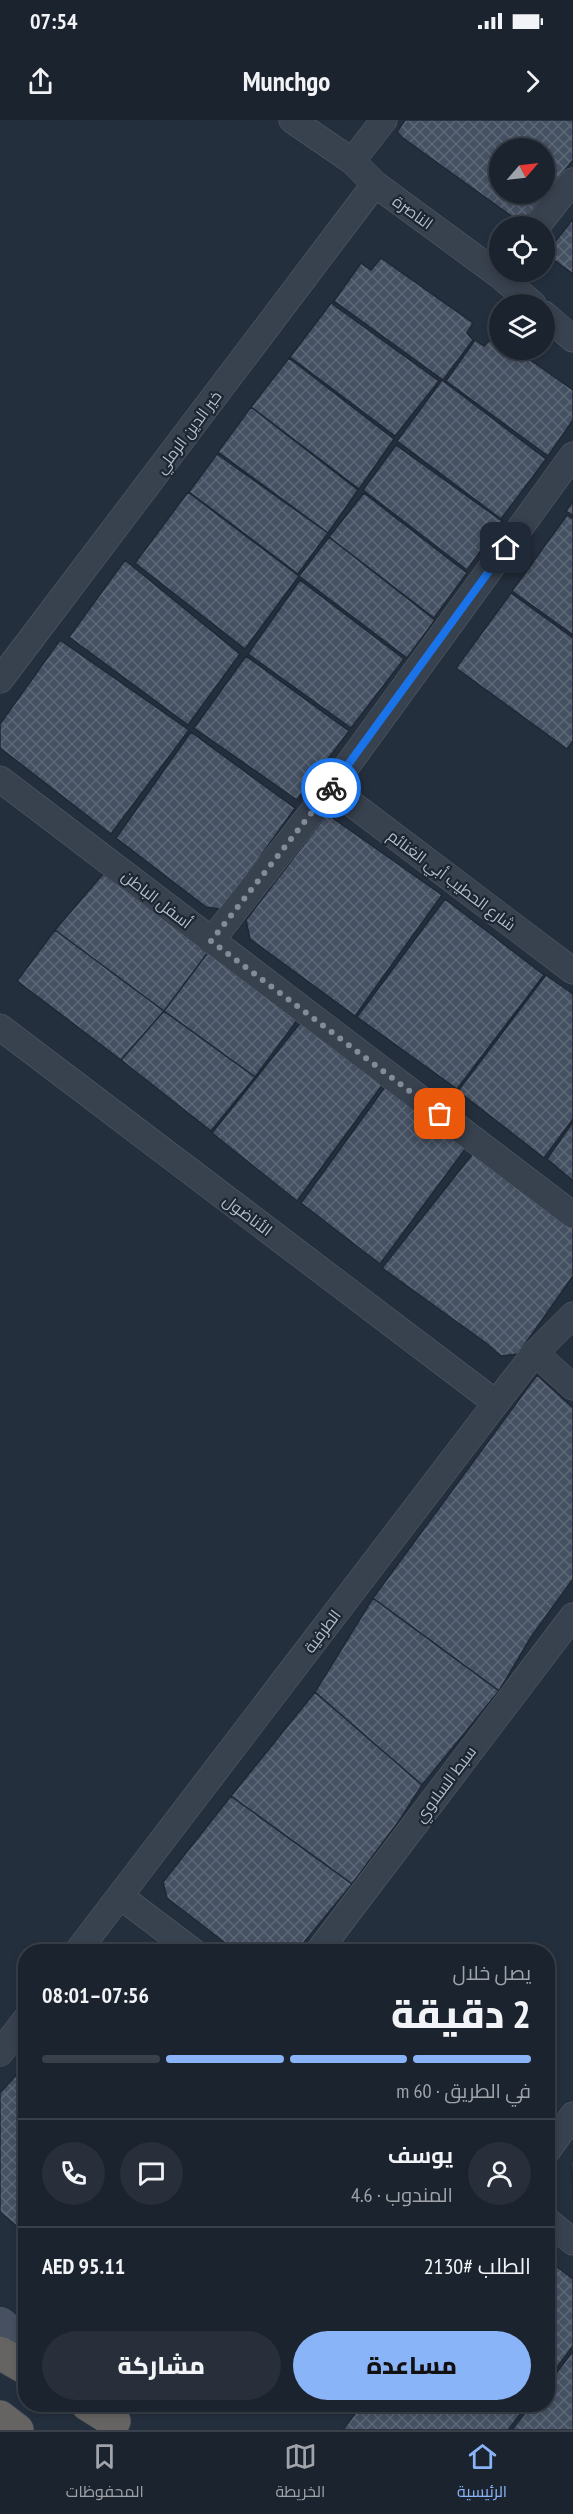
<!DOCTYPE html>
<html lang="ar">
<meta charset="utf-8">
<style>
:root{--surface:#1b232e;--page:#282f3a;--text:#f1f3f6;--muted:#a0a4aa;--line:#39404a;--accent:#8ab4f8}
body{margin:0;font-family:"PT Sans Narrow",Cairo,sans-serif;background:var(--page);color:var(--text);direction:rtl;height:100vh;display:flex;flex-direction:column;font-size:22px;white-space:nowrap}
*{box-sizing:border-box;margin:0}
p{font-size:20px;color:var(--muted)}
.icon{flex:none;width:33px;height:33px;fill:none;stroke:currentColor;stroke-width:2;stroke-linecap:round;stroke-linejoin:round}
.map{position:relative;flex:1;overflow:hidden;direction:ltr}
.details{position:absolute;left:18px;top:1824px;width:537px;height:468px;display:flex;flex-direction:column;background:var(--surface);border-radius:24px;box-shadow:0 3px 9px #0003,0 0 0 2px var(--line);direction:rtl}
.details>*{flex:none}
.needle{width:39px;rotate:62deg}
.buttons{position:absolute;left:489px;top:18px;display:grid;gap:12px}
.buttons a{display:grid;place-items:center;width:66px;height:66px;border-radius:50%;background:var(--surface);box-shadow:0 3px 9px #0003,0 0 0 2px var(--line);font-size:30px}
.pin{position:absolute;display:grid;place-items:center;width:51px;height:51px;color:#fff;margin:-26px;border-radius:12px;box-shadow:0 3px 9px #0006}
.courier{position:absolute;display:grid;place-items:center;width:60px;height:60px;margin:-30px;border:4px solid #1a73e8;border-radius:50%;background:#fff;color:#222;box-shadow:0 2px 8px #0007}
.summary em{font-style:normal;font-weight:800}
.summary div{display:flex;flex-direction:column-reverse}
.summary{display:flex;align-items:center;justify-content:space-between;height:102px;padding:0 24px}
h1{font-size:39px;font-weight:800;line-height:45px}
.bar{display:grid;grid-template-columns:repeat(4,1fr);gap:9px 6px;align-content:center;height:72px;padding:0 24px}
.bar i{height:8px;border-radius:4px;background:var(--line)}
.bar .current{background:var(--accent)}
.bar p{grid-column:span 4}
.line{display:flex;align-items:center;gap:15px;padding:0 24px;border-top:2px solid var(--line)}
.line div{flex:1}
.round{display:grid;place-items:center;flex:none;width:63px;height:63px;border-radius:32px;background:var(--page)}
.cta{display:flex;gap:12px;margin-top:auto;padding:12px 24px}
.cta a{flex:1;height:69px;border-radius:36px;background:var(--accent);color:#111;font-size:24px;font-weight:800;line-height:69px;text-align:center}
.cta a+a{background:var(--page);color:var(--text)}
.status{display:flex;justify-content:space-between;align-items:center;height:42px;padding:0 30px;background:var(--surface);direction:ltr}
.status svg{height:16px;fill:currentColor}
header{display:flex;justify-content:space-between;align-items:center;height:78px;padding:0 24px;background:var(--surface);font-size:27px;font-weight:800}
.menu{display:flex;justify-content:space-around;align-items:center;height:84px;border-top:2px solid var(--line);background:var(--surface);font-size:16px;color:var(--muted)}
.menu a{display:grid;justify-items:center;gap:3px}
.menu .current{color:var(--accent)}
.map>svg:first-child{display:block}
.building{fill:url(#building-cross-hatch);stroke:#1f2835;stroke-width:1.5;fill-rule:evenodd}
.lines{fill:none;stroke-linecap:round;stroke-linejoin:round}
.minor-casing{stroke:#565f6c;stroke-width:27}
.secondary-casing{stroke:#565f6c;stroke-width:34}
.trunk-casing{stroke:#434c59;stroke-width:34}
.minor{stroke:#38414e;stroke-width:26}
.secondary{stroke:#465061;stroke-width:33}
.trunk{stroke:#656462;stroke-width:33}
.done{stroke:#828b98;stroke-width:6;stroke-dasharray:0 10.8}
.route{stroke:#1a73e8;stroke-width:8}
.labels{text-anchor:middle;stroke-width:4.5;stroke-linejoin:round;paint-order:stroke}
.street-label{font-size:16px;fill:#b4bcc9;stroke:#1d2633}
</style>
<div class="status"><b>07:54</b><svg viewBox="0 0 49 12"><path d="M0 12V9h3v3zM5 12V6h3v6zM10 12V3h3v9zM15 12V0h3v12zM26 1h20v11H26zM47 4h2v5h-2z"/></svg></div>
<header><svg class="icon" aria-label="forward" viewBox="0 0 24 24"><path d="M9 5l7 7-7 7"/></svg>Munchgo<svg class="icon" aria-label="share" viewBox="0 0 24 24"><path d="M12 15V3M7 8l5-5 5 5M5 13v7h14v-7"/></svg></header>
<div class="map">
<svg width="573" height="2310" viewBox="0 0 573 2310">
<defs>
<pattern id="building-cross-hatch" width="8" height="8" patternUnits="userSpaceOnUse" patternTransform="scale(1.5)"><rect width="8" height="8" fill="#455162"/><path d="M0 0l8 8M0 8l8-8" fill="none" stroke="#5d6877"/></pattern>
</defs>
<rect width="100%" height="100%" fill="#242f3e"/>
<!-- building -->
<path class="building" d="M 405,0 L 573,0 L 573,40 L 529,95 L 514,98 L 403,18 L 397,12 ZM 500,28 L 544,28 L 544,74 L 500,74 Z
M 573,99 L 573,154 L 554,140 L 554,123 Z
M 381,138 L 473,203 L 467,213 L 473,220 L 443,260 L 334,181 L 361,143 L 371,150 Z
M 331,183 L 439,261 L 395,316 L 290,237 Z
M 495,215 L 500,218 L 500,230 L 516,230 L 573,270 L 573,300 L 548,336 L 446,261 L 475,220 L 484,226 Z
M 289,238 L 394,319 L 359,369 L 251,287 Z
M 442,260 L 546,339 L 501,399 L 397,321 Z
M 251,287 L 358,370 L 328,413 L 218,332 Z
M 396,325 L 502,401 L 467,450 L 363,370 Z
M 217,334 L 328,413 L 298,454 L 189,372 Z
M 188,372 L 299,456 L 245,529 L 135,443 Z
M 364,373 L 467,453 L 434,498 L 329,417 Z
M 573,381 L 573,396 L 566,391 Z
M 567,395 L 573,399 L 573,515 L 512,471 Z
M 329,417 L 435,500 L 407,538 L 299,456 Z
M 125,440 L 240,534 L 188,605 L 69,517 Z
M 300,460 L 404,539 L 351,608 L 248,534 Z
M 511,473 L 573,518 L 573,621 L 567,629 L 456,548 Z
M 60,520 L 189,610 L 111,714 L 0,628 L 0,604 Z
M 246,536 L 349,611 L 297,680 L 194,608 Z
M 191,612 L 295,688 L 224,787 L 220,789 L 206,787 L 116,718 Z
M 327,694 L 442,775 L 355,896 L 250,819 L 246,800 Z
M 103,754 L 209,831 L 164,891 L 55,810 Z
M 445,779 L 544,855 L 457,969 L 357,897 Z
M 55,810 L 164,891 L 121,940 L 17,861 Z
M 209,831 L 298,899 L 255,957 L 164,891 Z
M 546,855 L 573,874 L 573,999 L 544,1038 L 458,971 Z
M 164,891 L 255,957 L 211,1011 L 121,940 Z
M 301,902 L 383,964 L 297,1081 L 212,1013 Z
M 385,967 L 466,1028 L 380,1144 L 301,1083 Z
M 573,1002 L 573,1061 L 547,1039 Z
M 475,1031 L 573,1108 L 573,1156 L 518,1234 L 501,1236 L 486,1223 L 382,1148 Z
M 537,1255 L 573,1288 L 573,1459 L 531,1517 L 499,1571 L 373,1478 Z
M 373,1478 L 499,1571 L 422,1665 L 315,1572 Z
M 315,1572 L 422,1665 L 399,1701 L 352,1764 L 231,1676 Z
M 231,1676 L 352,1764 L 296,1832 L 237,1832 L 167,1778 L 163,1762 Z
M 138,1826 L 145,1832 L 114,1832 L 116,1828 Z
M 26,1944 L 26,2114 L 0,2092 L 0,1973 Z
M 573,2040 L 573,2080 L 571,2043 Z
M 548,2140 L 573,2159 L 573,2226 L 548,2259 Z
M 573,2231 L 573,2310 L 512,2310 L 532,2284 L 548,2284 L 548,2264 Z
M 362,2284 L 528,2284 L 508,2310 L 343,2310 Z"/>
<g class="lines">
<defs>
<path id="minor" d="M 292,0 L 352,41 L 375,64 L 499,155 L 533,184
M 352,41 L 384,0
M 537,106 L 573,61
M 544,194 L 573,219
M 0,560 L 375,64
M 0,659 L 573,1095
M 331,668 L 573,851
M 211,821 L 331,668 L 573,335
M 0,907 L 496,1283
M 535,1233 L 573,1267
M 120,1776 L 194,1832
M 77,1832 L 496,1283 L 535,1233 L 573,1195
M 318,1832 L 573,1496
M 0,1933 L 26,1899
M 548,2030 L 573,1995
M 548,2101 L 573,2122"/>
<path id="secondary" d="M 0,2204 L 26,2225"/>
<path id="trunk" d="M 0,2233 L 26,2248
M 87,2284 L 114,2301
M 0,2297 L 17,2310"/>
</defs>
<!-- minor casing -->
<use href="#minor" class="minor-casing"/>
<!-- secondary casing -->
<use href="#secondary" class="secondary-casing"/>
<!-- trunk casing -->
<use href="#trunk" class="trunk-casing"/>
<!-- minor -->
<use href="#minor" class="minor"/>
<!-- secondary -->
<use href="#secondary" class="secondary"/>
<!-- trunk -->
<use href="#trunk" class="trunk"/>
</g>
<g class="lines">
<!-- done -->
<path class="done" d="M 331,668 L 211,821 L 440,994"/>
<!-- route -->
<path class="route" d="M 331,668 L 506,428"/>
</g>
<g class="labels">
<!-- street labels -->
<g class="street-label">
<text transform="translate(413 92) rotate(36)" y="6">الناصرة</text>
<text transform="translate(188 312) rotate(-53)" y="6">خير الدين الرملي</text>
<text transform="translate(452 760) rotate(37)" y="6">شارع الحطيب أبي الغنائم</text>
<text transform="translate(157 779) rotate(38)" y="6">أسفل الباطن</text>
<text transform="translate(248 1095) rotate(37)" y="6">الأناضول</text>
<text transform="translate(322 1511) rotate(-53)" y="6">الطرفية</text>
<text transform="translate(445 1664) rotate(-53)" y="6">سبط السلاوي</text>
</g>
</g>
</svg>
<div class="buttons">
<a><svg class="needle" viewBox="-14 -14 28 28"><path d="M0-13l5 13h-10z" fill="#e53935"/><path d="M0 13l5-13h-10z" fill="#a0a4aa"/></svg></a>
<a><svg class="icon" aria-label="locate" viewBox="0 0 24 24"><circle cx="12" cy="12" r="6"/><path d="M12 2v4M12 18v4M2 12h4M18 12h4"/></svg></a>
<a><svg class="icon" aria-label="layers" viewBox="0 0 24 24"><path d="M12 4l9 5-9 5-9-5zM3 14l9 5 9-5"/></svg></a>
</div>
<div class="pin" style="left:440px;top:994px;background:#ea580c"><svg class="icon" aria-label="bag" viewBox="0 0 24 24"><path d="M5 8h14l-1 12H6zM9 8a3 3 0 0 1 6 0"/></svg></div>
<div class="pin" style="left:506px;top:428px;background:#1f2937"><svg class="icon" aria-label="home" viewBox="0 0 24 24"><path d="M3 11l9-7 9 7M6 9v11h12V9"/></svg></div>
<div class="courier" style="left:331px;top:668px"><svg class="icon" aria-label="bike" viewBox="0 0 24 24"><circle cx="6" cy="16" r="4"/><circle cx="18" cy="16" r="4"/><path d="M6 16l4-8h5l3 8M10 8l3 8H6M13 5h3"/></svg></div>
<section class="details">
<div class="summary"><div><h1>2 دقيقة</h1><p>يصل خلال</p></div><em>07:56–08:01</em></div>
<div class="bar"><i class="current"></i><i class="current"></i><i class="current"></i><i></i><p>في الطريق · 60 m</p></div>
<div class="line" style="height:108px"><a class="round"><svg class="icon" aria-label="person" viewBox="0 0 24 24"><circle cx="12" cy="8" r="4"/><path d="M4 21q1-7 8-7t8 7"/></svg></a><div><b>يوسف</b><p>المندوب · 4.6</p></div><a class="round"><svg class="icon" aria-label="chat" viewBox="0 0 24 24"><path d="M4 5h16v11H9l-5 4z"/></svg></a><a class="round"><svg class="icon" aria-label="phone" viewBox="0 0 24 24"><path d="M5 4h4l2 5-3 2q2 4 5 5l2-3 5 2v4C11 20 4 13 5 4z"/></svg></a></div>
<div class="line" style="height:78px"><div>الطلب #2130</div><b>AED 95.11</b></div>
<div class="cta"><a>مساعدة</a><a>مشاركة</a></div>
</section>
</div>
<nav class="menu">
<a class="current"><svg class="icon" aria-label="home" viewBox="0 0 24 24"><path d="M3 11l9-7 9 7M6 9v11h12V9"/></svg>الرئيسية</a>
<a><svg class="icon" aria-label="map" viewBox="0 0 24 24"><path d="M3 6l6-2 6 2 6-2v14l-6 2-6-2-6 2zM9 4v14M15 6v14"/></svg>الخريطة</a>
<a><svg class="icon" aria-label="saved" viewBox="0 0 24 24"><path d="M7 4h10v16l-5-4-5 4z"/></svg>المحفوظات</a>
</nav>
